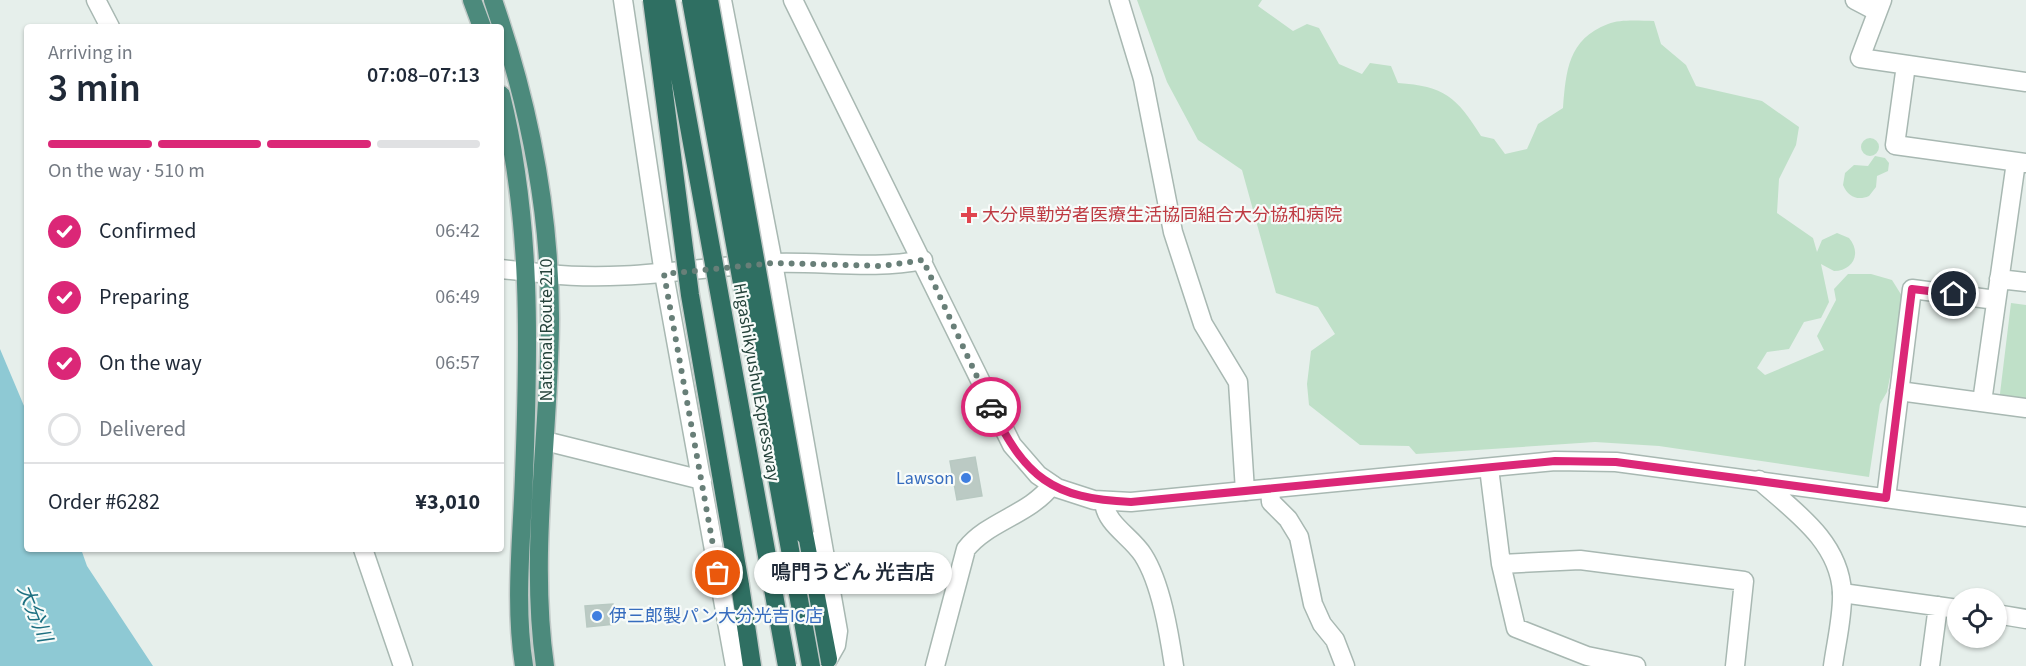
<!DOCTYPE html>
<meta charset="utf-8">
<style>
:root{--surface:#fff;--page:#f2f2f3;--text:#1f2937;--muted:#747a83;--line:#e0e1e3;--accent:#db2777}
body{margin:0;font-family:"Source Sans 3","Noto Sans JP",sans-serif;background:var(--page);color:var(--text);height:100vh;display:flex;flex-direction:column;font-size:22px;white-space:nowrap}
*{box-sizing:border-box;margin:0}
p{font-size:20px;color:var(--muted)}
.icon{flex:none;width:33px;height:33px;fill:none;stroke:currentColor;stroke-width:2;stroke-linecap:round;stroke-linejoin:round}
.map{position:relative;flex:1;overflow:hidden}
.panel{position:absolute;left:24px;top:24px;width:480px;height:528px;display:flex;flex-direction:column;background:var(--surface);border-radius:6px;box-shadow:0 2px 4px #0004}
.panel>*{flex:none}
.fabs{position:absolute;left:1947px;top:588px;display:grid;gap:12px}
.fabs a{display:grid;place-items:center;width:60px;height:60px;border-radius:50%;background:var(--surface);box-shadow:0 2px 4px #0004;font-size:30px}
.pin{position:absolute;display:grid;place-items:center;width:51px;height:51px;color:#fff;margin:-26px;border:3px solid #fff;border-radius:50%;box-shadow:0 2px 6px #0007}
.courier{position:absolute;display:grid;place-items:center;width:60px;height:60px;margin:-30px;border:4px solid #db2777;border-radius:50%;background:#fff;color:#222;box-shadow:0 2px 8px #0007}
.bubble{position:absolute;height:42px;border-radius:21px;background:var(--surface);box-shadow:0 2px 4px #0004;font-size:20px;font-weight:600;line-height:42px;text-align:center}
.summary em{font-style:normal;font-weight:600}
.summary div{display:flex;flex-direction:column-reverse}
.summary{display:flex;align-items:center;justify-content:space-between;height:102px;padding:0 24px}
h1{font-size:39px;font-weight:600;line-height:45px}
.bar{display:grid;grid-template-columns:repeat(4,1fr);gap:9px 6px;align-content:center;height:72px;padding:0 24px}
.bar i{height:8px;border-radius:4px;background:var(--line)}
.bar .selected{background:var(--accent)}
.bar p{grid-column:span 4}
.line{display:flex;align-items:center;gap:15px;padding:0 24px;border-top:2px solid var(--line)}
.line div{flex:1}
ol{padding:0 24px;list-style:none}
li{display:flex;align-items:center;gap:18px;height:66px}
li p{margin-inline-start:auto}
li .icon{padding:6px;border-radius:50%;background:var(--accent);color:#fff;stroke-width:4}
li:last-child{color:var(--muted)}
li i{width:33px;height:33px;border:3px solid var(--line);border-radius:50%}
.map>svg:first-child{display:block}
.green{fill:#bfe0c8}
.water{fill:#8ec9d4}
.building{fill:#bbcac4;stroke:#b8c9c2;stroke-width:1.5}
.lines{fill:none;stroke-linecap:round;stroke-linejoin:round}
.minor-casing{stroke:#a8b8b2;stroke-width:21}
.tertiary-casing{stroke:#a8b8b2;stroke-width:21}
.trunk-casing{stroke:#c2cac8;stroke-width:21}
.motorway-casing{stroke:#c2cac8;stroke-width:21}
.minor{stroke:#fff;stroke-width:18}
.tertiary{stroke:#fff;stroke-width:18}
.trunk{stroke:#4c8a7c;stroke-width:18}
.motorway{stroke:#2f6f62;stroke-width:18}
.motorway-bridge-casing{stroke:#c2cac8;stroke-width:21;stroke-linecap:butt}
.motorway-bridge{stroke:#2f6f62;stroke-width:18}
.done{stroke:#687f78;stroke-width:6;stroke-dasharray:0 10.8}
.route{stroke:#db2777;stroke-width:8}
.health-dot{fill:#e0444e;stroke:#f7fbf9;stroke-width:2}
.shop-dot{fill:#3f7fe0;stroke:#f7fbf9;stroke-width:2}
.labels{text-anchor:middle;stroke-width:4.5;stroke-linejoin:round;paint-order:stroke}
.health-label{font-size:18px;fill:#be3a42;stroke:#f7fbf9;text-anchor:start}
.street-label{font-size:18px;fill:#24423a;stroke:#f7fbf9}
.shop-label{font-size:18px;fill:#366cbe;stroke:#f7fbf9;text-anchor:end}
.water-label{font-size:20px;font-style:italic;fill:#1c6f80;stroke:#f7fbf9}
</style>
<div class="map">
<svg width="2026" height="666" viewBox="0 0 2026 666">
<rect width="100%" height="100%" fill="#e6efeb"/>
<!-- green -->
<path class="green" d="M 1137,0 L 1262,0 L 1258,6 L 1293,31 L 1307,24 L 1319,28 L 1339,64 L 1362,74 L 1370,63 L 1391,66 L 1398,83 C 1444,86 1457,97 1481,136 L 1494,139 L 1505,154 L 1527,149 L 1538,124 L 1563,108 C 1566,71 1568,39 1608,24 C 1621,19 1640,21 1654,21 L 1661,44 L 1686,65 L 1696,86 L 1762,101 L 1799,127 L 1796,145 L 1779,179 L 1777,213 L 1813,238 L 1817,252 L 1822,240 L 1837,233 L 1849,238 C 1862,253 1853,271 1834,271 L 1821,264 L 1829,302 L 1821,318 L 1804,322 L 1789,349 L 1767,352 L 1757,368 L 1765,375 L 1824,350 L 1817,336 L 1836,300 L 1834,289 L 1848,274 L 1871,274 L 1892,280 L 1902,296 L 1903,312 L 1887,392 L 1880,404 L 1869,477 L 1659,446 L 1595,442 L 1416,454 L 1409,446 L 1360,445 L 1309,405 L 1307,384 L 1311,351 L 1335,334 L 1318,307 L 1276,293 L 1242,170 L 1198,140 L 1167,82 Z
M1861 147a9 9 0 1 1 18 0a9 9 0 1 1-18 0Z
M 1875,156 L 1885,158 L 1889,163 L 1888,171 L 1877,176 L 1876,187 L 1869,196 C 1858,201 1848,197 1843,185 L 1845,173 L 1854,165 L 1868,166 Z
M 2011,303 L 2026,305 L 2026,414 L 1998,410 Z"/>
<!-- water -->
<path class="water" d="M 0,349 L 27,413 L 27,549 L 81,549 L 87,566 L 153,666 L 0,666 Z"/>
<!-- building -->
<path class="building" d="M 975,457 L 982,496 L 957,500 L 950,461 Z
M 613,604 L 615,624 L 587,627 L 585,606 Z"/>
<g class="lines">
<defs>
<path id="minor" d="M 623,0 L 664,274 L 735,666
M 722,0 L 773,263 L 838,631 L 836,645 L 828,659
M 1119,0 L 1143,79 L 1173,232 L 1203,324 L 1238,382 L 1245,491
M 1855,0 L 1876,11
M 1882,0 L 1860,58 L 2026,82
M 1906,65 L 1895,145 L 2026,163
M 501,269 L 549,274
M 1999,279 L 2026,282
M 1899,391 L 2026,408
M 1982,402 L 2016,162
M 545,441 L 702,480
M 1489,468 L 1501,564 L 1516,628 L 1587,656 L 1636,666
M 1270,489 L 1271,502 L 1288,519 L 1299,537 L 1313,604 L 1322,624 L 1335,640 L 1345,666
M 1886,498 L 1912,289 L 1996,300
M 1104,501 C 1105,524 1131,536 1143,555 C 1161,583 1169,633 1174,666
M 1501,564 L 1580,560 L 1744,581 L 1735,666
M 1842,593 L 1958,609
M 1996,614 L 2026,619
M 935,666 L 966,549 C 988,521 1029,515 1052,485
M 1930,666 L 1938,606"/>
<path id="tertiary" d="M 96,0 L 110,27
M 793,0 L 1012,445 L 1038,475 L 1057,488 L 1094,500 L 1131,502 L 1555,461 L 1616,462 L 2026,517
M 549,274 C 624,282 697,267 772,263 C 823,261 873,270 923,260
M 1759,480 C 1794,511 1839,541 1842,592 C 1843,616 1836,643 1833,666
M 363,549 L 403,666"/>
<path id="trunk" d="M 472,0 L 482,27
M 493,0 C 529,104 551,215 550,325 C 549,438 529,554 545,666
M 501,95 C 532,220 529,347 524,475 C 522,538 514,603 524,666"/>
<path id="motorway" d="M 804,534 L 828,659
M 740,585 L 752,666"/>
</defs>
<!-- minor casing -->
<use href="#minor" class="minor-casing"/>
<!-- tertiary casing -->
<use href="#tertiary" class="tertiary-casing"/>
<!-- trunk casing -->
<use href="#trunk" class="trunk-casing"/>
<!-- motorway casing -->
<use href="#motorway" class="motorway-casing"/>
<!-- minor -->
<use href="#minor" class="minor"/>
<!-- tertiary -->
<use href="#tertiary" class="tertiary"/>
<!-- trunk -->
<use href="#trunk" class="trunk"/>
<!-- motorway -->
<use href="#motorway" class="motorway"/>
<defs>
<path id="motorway-bridge" d="M 652,0 L 690,295 L 740,585
M 666,0 L 787,666
M 691,0 L 811,666
M 709,0 L 804,534"/>
</defs>
<!-- motorway-bridge casing -->
<use href="#motorway-bridge" class="motorway-bridge-casing"/>
<!-- motorway-bridge -->
<use href="#motorway-bridge" class="motorway-bridge"/>
</g>
<g class="lines">
<!-- done -->
<path class="done" d="M 718,573 L 664,274 L 773,263 L 882,266 L 923,260 L 991,407"/>
<!-- route -->
<path class="route" d="M 991,407 C 1025,477 1052,499 1131,502 L 1555,461 L 1616,462 L 1886,498 L 1912,289 L 1954,294"/>
</g>
<!-- markers -->
<path class="health-dot" d="M966 206h6v6h6v6h-6v6h-6v-6h-6v-6h6z"/>
<g class="shop-dot">
<circle cx="966" cy="478" r="6"/>
<circle cx="597" cy="616" r="6"/>
</g>
<g class="labels">
<!-- health labels -->
<g class="health-label">
<text x="982" y="221">大分県勤労者医療生活協同組合大分協和病院</text>
</g>
<!-- street labels -->
<g class="street-label">
<text transform="translate(546 330) rotate(-90)" y="6">National Route 210</text>
<text transform="translate(757 382) rotate(80)" y="6">Higashikyushu Expressway</text>
</g>
<!-- shop labels -->
<g class="shop-label">
<text x="954" y="484">Lawson</text>
<text x="609" y="622" text-anchor="start">伊三郎製パン大分光吉IC店</text>
</g>
<!-- water labels -->
<g class="water-label">
<text transform="translate(35 613) rotate(68)" y="7">大分川</text>
</g>
</g>
</svg>
<div class="fabs">
<a><svg class="icon" aria-label="locate" viewBox="0 0 24 24"><circle cx="12" cy="12" r="6"/><path d="M12 2v4M12 18v4M2 12h4M18 12h4"/></svg></a>
</div>
<div class="pin" style="left:718px;top:573px;background:#ea580c"><svg class="icon" aria-label="bag" viewBox="0 0 24 24"><path d="M5 8h14l-1 12H6zM9 8a3 3 0 0 1 6 0"/></svg></div>
<div class="pin" style="left:1954px;top:294px;background:#1f2937"><svg class="icon" aria-label="home" viewBox="0 0 24 24"><path d="M3 11l9-7 9 7M6 9v11h12V9"/></svg></div>
<div class="courier" style="left:991px;top:407px"><svg class="icon" aria-label="car" viewBox="0 0 24 24"><path d="M5 17H2v-5l4-1 3-4h7l3 4 3 1v5h-3M9 17h6M6 11h13"/><circle cx="7" cy="17" r="2"/><circle cx="17" cy="17" r="2"/></svg></div>
<div class="bubble" style="left:754px;top:552px;width:198px">鳴門うどん 光吉店</div>
<section class="panel">
<div class="summary"><div><h1>3 min</h1><p>Arriving in</p></div><em>07:08–07:13</em></div>
<div class="bar"><i class="selected"></i><i class="selected"></i><i class="selected"></i><i></i><p>On the way · 510 m</p></div>
<ol>
<li><svg class="icon" aria-label="check" viewBox="0 0 24 24"><path d="M5 12l5 5 9-10"/></svg>Confirmed<p>06:42</p></li>
<li><svg class="icon" aria-label="check" viewBox="0 0 24 24"><path d="M5 12l5 5 9-10"/></svg>Preparing<p>06:49</p></li>
<li><svg class="icon" aria-label="check" viewBox="0 0 24 24"><path d="M5 12l5 5 9-10"/></svg>On the way<p>06:57</p></li>
<li><i></i>Delivered</li>
</ol>
<div class="line" style="height:78px"><div>Order #6282</div><b>¥3,010</b></div>
</section>
</div>
